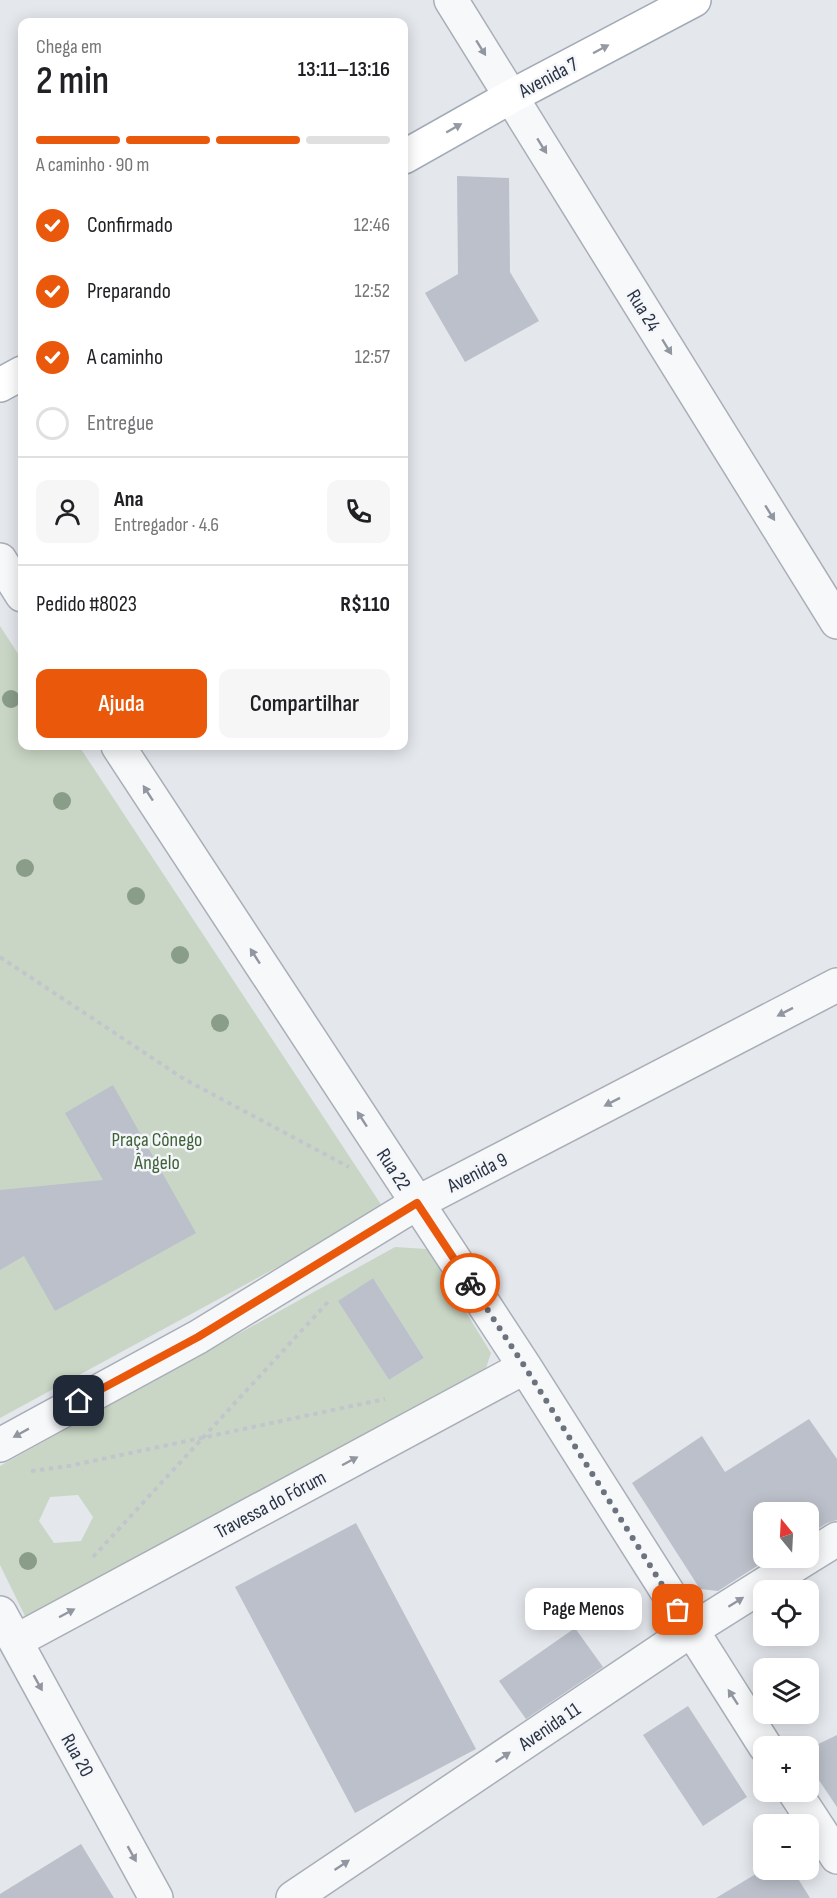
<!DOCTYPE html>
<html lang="pt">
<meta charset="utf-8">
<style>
:root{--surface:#fff;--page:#f6f6f6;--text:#202124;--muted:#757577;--line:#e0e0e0;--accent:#ea580c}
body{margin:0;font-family:"Sofia Sans Condensed",sans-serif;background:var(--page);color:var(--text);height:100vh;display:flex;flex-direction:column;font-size:22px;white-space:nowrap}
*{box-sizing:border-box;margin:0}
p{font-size:20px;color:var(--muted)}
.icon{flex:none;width:33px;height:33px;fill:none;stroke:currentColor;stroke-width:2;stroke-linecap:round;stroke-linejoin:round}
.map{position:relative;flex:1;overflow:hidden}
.panel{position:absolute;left:18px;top:18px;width:390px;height:732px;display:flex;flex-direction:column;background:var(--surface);border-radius:12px;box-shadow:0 3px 15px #0003}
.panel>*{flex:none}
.needle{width:39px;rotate:342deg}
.controls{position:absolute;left:753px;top:1502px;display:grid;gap:12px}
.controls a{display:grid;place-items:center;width:66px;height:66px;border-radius:12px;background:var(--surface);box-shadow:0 3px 15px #0003;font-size:30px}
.pin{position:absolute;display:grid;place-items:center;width:51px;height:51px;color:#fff;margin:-26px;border-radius:12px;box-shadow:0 3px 9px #0006}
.courier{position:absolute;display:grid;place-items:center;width:60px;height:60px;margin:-30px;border:4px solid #ea580c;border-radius:50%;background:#fff;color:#222;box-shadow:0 2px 8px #0007}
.bubble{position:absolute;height:42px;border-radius:12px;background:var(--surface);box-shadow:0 3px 15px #0003;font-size:20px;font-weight:600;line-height:42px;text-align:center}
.overview em{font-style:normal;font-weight:600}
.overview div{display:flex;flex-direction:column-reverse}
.overview{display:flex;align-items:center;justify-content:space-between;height:102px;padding:0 18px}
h1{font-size:39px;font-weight:600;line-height:45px}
.bar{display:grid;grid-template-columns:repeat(4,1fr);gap:9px 6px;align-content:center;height:72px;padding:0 18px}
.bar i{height:8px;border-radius:4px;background:var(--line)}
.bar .selected{background:var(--accent)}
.bar p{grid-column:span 4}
.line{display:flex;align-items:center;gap:15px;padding:0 18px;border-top:2px solid var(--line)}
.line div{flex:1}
.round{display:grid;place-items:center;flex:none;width:63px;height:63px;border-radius:12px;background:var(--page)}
ol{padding:0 18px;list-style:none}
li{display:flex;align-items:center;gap:18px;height:66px}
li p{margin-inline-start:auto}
li .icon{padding:6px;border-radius:50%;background:var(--accent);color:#fff;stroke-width:4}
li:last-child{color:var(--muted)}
li i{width:33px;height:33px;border:3px solid var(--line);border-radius:50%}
.cta{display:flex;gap:12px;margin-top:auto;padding:12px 18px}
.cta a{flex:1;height:69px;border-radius:12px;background:var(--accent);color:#fff;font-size:24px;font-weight:600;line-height:69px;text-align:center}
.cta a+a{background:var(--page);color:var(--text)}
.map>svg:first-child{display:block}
.green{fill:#c9d6c5;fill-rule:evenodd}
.building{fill:#bbc0ca}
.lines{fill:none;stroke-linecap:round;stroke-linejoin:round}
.minor-casing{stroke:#a9aeb7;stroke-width:36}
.major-casing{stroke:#a3abb8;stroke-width:36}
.path{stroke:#c2c5cb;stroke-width:4;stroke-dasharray:4.5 4.5;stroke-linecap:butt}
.minor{stroke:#f7f8fa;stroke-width:33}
.major{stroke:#fff;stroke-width:33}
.tree{fill:#899d89}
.oneway{fill:#9196a0}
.oneway2{fill:#959aa2}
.done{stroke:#6c737f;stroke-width:6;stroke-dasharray:0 10.8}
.route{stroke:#ea580c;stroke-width:8}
.labels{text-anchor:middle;stroke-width:5;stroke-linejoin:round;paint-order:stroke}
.street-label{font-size:20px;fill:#2b3445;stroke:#f4f6f9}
.park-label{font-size:20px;fill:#3f6138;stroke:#f4f6f9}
</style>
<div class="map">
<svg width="837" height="1898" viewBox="0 0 837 1898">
<rect width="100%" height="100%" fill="#e4e7ec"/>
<!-- green -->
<path class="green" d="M 0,626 L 22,660 L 22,746 L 79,746 L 384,1209 L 0,1418 Z
M 395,1247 L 427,1249 L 491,1353 L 486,1368 L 50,1615 L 26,1618 L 0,1565 L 0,1466 ZM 373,1278 L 424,1358 L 389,1380 L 339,1301 ZM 78,1495 L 93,1517 L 81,1541 L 54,1543 L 39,1521 L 50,1497 Z"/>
<!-- building -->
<path class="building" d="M 457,176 L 509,178 L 510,272 L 539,321 L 465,362 L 425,293 L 458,274 Z
M 113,1085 L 196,1233 L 55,1311 L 24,1256 L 0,1270 L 0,1190 L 103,1180 L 65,1113 Z
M 373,1278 L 424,1358 L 389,1380 L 338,1301 Z
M 809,1419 L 837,1459 L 837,1520 L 827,1523 L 808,1535 L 808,1512 L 764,1512 L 764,1557 L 771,1557 L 718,1591 L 700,1589 L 632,1483 L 702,1436 L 725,1472 Z
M 356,1523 L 476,1749 L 355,1813 L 235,1587 Z
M 575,1628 L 603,1667 L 526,1719 L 499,1681 Z
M 688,1706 L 747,1797 L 703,1826 L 643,1735 Z
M 837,1735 L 837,1807 L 808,1764 L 808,1749 Z
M 81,1844 L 114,1898 L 0,1898 L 0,1894 Z
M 764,1869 L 792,1869 L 810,1898 L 716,1898 Z"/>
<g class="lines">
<defs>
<path id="minor" d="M 451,0 L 837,622
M 0,560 L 22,595
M 118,746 L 525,1367 L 765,1746
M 0,1445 L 198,1337 L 417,1203 L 837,985
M 808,1557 L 837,1539
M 0,1613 L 156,1898
M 16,1641 L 525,1367
M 794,1791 L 837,1857
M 293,1898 L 690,1631 L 808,1557"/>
<path id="major" d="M 404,157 L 512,96 L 694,0
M 0,385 L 22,373"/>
</defs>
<!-- minor casing -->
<use href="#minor" class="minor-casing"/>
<!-- major casing -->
<use href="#major" class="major-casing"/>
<!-- path -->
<path class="path" d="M 0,957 L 184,1079 L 349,1167
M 31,1471 L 69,1466 L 385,1399
M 93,1557 L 328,1302"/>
<!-- minor -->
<use href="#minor" class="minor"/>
<!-- major -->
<use href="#major" class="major"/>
</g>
<!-- trees -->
<g class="tree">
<circle cx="11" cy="699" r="9"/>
<circle cx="62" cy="801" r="9"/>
<circle cx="25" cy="868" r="9"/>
<circle cx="136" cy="896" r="9"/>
<circle cx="180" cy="955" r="9"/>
<circle cx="220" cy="1023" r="9"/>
<circle cx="28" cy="1561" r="9"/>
</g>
<!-- one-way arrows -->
<defs><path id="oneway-solid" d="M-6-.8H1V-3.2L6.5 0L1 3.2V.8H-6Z" transform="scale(1.5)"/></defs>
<g class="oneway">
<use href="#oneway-solid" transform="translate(481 48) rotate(58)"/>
<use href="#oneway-solid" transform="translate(542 146) rotate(58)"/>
<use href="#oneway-solid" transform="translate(667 347) rotate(58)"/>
<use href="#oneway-solid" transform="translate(770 513) rotate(58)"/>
<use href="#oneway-solid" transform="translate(148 793) rotate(-123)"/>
<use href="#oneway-solid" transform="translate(255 956) rotate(-123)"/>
<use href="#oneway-solid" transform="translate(785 1012) rotate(153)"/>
<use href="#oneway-solid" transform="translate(612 1102) rotate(153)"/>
<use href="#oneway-solid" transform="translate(362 1119) rotate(-123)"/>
<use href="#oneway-solid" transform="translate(21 1433) rotate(151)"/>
<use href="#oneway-solid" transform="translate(350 1461) rotate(-28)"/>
<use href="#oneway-solid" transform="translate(736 1602) rotate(-32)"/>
<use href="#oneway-solid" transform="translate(67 1613) rotate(-28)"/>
<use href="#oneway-solid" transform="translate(38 1683) rotate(61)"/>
<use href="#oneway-solid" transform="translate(733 1697) rotate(-123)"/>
<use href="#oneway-solid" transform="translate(503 1757) rotate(-34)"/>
<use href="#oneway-solid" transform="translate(132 1854) rotate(61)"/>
<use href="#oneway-solid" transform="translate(342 1865) rotate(-34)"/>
</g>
<g class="oneway2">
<use href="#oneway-solid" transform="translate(601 49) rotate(-28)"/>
<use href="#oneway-solid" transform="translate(454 128) rotate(-30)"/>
</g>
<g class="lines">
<!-- done -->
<path class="done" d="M 470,1283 L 525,1367 L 678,1610"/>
<!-- route -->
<path class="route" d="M 79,1401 L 198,1337 L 417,1203 L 470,1283"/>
</g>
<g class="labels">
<!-- street labels -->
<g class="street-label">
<text transform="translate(548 77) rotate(-28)" y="7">Avenida 7</text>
<text transform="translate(644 310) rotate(58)" y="7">Rua 24</text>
<text transform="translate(394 1169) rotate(57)" y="7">Rua 22</text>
<text transform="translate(477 1172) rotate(-27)" y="7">Avenida 9</text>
<text transform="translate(270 1504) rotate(-28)" y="7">Travessa do Fórum</text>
<text transform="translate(549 1726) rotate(-34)" y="7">Avenida 11</text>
<text transform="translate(78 1755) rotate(61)" y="7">Rua 20</text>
</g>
<!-- park labels -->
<g class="park-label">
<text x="157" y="1146">Praça Cônego<tspan x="157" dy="23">Ângelo</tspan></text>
</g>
</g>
</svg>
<div class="controls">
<a><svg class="needle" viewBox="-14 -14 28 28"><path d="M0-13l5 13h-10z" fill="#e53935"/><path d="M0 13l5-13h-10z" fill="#757577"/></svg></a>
<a><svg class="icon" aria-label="locate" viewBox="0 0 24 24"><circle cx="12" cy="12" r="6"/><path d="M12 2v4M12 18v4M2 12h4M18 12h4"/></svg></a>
<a><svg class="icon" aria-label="layers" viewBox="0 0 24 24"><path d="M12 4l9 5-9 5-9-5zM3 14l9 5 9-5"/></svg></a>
<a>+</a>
<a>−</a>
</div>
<div class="pin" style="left:678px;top:1610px;background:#ea580c"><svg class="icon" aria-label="bag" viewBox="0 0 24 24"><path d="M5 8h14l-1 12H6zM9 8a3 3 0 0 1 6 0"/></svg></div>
<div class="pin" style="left:79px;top:1401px;background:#1f2937"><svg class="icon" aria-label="home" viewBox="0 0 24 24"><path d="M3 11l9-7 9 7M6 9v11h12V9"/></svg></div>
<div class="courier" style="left:470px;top:1283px"><svg class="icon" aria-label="bike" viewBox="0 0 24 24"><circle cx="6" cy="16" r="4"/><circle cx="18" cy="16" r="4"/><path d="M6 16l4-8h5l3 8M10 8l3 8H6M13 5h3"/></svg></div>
<div class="bubble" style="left:525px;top:1588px;width:117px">Page Menos</div>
<section class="panel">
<div class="overview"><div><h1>2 min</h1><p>Chega em</p></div><em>13:11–13:16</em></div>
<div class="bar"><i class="selected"></i><i class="selected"></i><i class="selected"></i><i></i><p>A caminho · 90 m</p></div>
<ol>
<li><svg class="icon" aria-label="check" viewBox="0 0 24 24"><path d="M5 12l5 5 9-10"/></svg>Confirmado<p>12:46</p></li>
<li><svg class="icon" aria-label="check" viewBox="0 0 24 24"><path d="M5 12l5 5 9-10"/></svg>Preparando<p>12:52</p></li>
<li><svg class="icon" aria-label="check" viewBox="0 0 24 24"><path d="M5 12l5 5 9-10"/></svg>A caminho<p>12:57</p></li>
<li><i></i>Entregue</li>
</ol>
<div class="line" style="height:108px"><a class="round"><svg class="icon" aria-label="person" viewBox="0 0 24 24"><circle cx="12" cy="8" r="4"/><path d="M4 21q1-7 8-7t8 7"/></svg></a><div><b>Ana</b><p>Entregador · 4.6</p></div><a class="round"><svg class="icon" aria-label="phone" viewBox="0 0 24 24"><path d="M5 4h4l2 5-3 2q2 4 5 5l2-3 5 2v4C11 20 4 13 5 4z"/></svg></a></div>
<div class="line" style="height:78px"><div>Pedido #8023</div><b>R$110</b></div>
<div class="cta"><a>Ajuda</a><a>Compartilhar</a></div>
</section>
</div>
